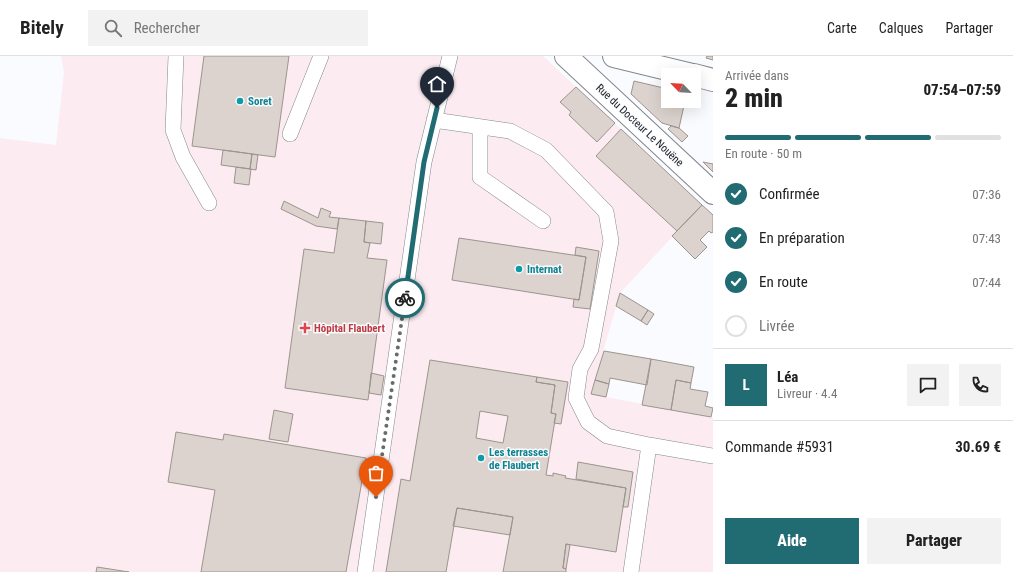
<!DOCTYPE html>
<html lang="fr">
<meta charset="utf-8">
<style>
:root{--surface:#fff;--page:#f2f2f2;--text:#222;--muted:#767676;--line:#e0e0e0;--accent:#216c73}
body{margin:0;font-family:"Roboto Condensed",sans-serif;background:var(--page);color:var(--text);height:100vh;display:flex;flex-direction:column;font-size:15px;white-space:nowrap}
*{box-sizing:border-box;margin:0}
p{font-size:13px;color:var(--muted)}
.icon{flex:none;width:22px;height:22px;fill:none;stroke:currentColor;stroke-width:2;stroke-linecap:round;stroke-linejoin:round}
.map{position:relative;flex:1;overflow:hidden}
.side{display:flex;flex-direction:column;background:var(--surface);width:300px}
.side>*{flex:none}
.needle{width:26px;rotate:295deg}
.tools{position:absolute;left:661px;top:12px;display:grid;gap:8px}
.tools a{display:grid;place-items:center;width:40px;height:40px;border-radius:0px;background:var(--surface);box-shadow:0 4px 16px #0002;font-size:20px}
.pin{position:absolute;display:grid;place-items:center;width:34px;height:34px;color:#fff;margin:-41px -17px;border-radius:50% 50% 50% 0;rotate:-45deg;box-shadow:0 0 4px #0007}
.pin .icon{rotate:45deg}
.courier{position:absolute;display:grid;place-items:center;width:40px;height:40px;margin:-20px;border:3px solid #216c73;border-radius:50%;background:#fff;color:#222;box-shadow:0 1px 5px #0007}
.overview em{font-style:normal;font-weight:800}
.overview div{display:flex;flex-direction:column-reverse}
.overview{display:flex;align-items:center;justify-content:space-between;height:68px;padding:0 12px}
h1{font-size:26px;font-weight:800;line-height:30px}
.bar{display:grid;grid-template-columns:repeat(4,1fr);gap:6px 4px;align-content:center;height:48px;padding:0 12px}
.bar i{height:5px;border-radius:3px;background:var(--line)}
.bar .on{background:var(--accent)}
.bar p{grid-column:span 4}
.line{display:flex;align-items:center;gap:10px;padding:0 12px;border-top:1px solid var(--line)}
.line div{flex:1}
.round{display:grid;place-items:center;flex:none;width:42px;height:42px;border-radius:0px;background:var(--page)}
ol{padding:0 12px;list-style:none}
li{display:flex;align-items:center;gap:12px;height:44px}
li p{margin-inline-start:auto}
li .icon{padding:4px;border-radius:50%;background:var(--accent);color:#fff;stroke-width:4}
li:last-child{color:var(--muted)}
li i{width:22px;height:22px;border:2px solid var(--line);border-radius:50%}
.action{display:flex;gap:8px;margin-top:auto;padding:8px 12px}
.action a{flex:1;height:46px;border-radius:0px;background:var(--accent);color:#fff;font-size:16px;font-weight:800;line-height:46px;text-align:center}
.action a+a{background:var(--page);color:var(--text)}
header{display:flex;align-items:center;gap:24px;box-sizing:border-box;height:56px;padding:0 20px;background:var(--surface);border-bottom:1px solid var(--line)}
header strong{font-size:19px}
nav{display:flex;gap:22px;margin-inline-start:auto;font-size:14px}
.search{width:280px;height:36px;background:var(--page);display:flex;align-items:center;gap:10px;box-sizing:border-box;padding:0 14px;border-radius:0px;color:var(--muted);font-size:15px}
main{display:flex;flex:1;min-height:0}
.map>svg:first-child{display:block}
.medical{fill:#fcecf1}
.building{fill:#dcd3ce;stroke:#9c948f;fill-rule:evenodd}
.lines{fill:none;stroke-linecap:round;stroke-linejoin:round}
.service-casing{stroke:#82888e;stroke-width:16}
.minor-casing{stroke:#82888e;stroke-width:24}
.service{stroke:#fff;stroke-width:15}
.minor{stroke:#fff;stroke-width:22}
.done{stroke:#686a6c;stroke-width:4;stroke-dasharray:0 7.2}
.route{stroke:#216c73;stroke-width:5}
.culture-dot{fill:#0f9aa8;stroke:#f9fbfe;stroke-width:1.5}
.health-dot{fill:#e0444e;stroke:#f9fbfe;stroke-width:1.5}
.labels{text-anchor:middle;stroke-width:3;stroke-linejoin:round;paint-order:stroke}
.culture-label{font-size:11px;font-weight:bold;fill:#0d838f;stroke:#f9fbfe;text-anchor:start}
.street-label{font-size:11px;fill:#1a1c1e;stroke:#f9fbfe}
.health-label{font-size:11px;font-weight:bold;fill:#be3a42;stroke:#f9fbfe;text-anchor:start}
</style>
<header>
<strong>Bitely</strong>
<div class="search"><svg class="icon" aria-label="search" viewBox="0 0 24 24"><circle cx="10" cy="10" r="6"/><path d="M15 15l6 6"/></svg>Rechercher</div>
<nav><a>Carte</a><a>Calques</a><a>Partager</a></nav>
</header>
<main>
<div class="map">
<svg width="713" height="516" viewBox="0 0 713 516">
<rect width="100%" height="100%" fill="#f9fbfe"/>
<!-- medical -->
<path class="medical" d="M 61,0 L 543,0 L 702,149 L 620,237 L 591,338 L 713,362 L 713,516 L 0,516 L 0,82 L 56,89 L 64,16 Z"/>
<!-- building -->
<path class="building" d="M 204,0 L 289,0 L 275,101 L 192,90 Z
M 707,0 L 713,0 L 713,4 L 706,2 Z
M 634,25 L 668,33 L 668,45 L 685,45 L 679,72 L 662,67 L 631,38 Z
M 576,31 L 615,67 L 597,86 L 569,59 L 571,56 L 560,46 Z
M 671,70 L 679,72 L 688,80 L 682,86 L 668,73 Z
M 621,73 L 702,149 L 677,175 L 596,100 Z
M 223,94 L 252,98 L 250,113 L 221,109 Z
M 252,98 L 258,99 L 256,114 L 250,113 Z
M 703,106 L 713,108 L 713,116 Z
M 236,111 L 251,113 L 249,129 L 234,127 Z
M 284,145 L 318,162 L 321,152 L 331,156 L 329,161 L 339,162 L 337,173 L 316,170 L 281,153 Z
M 702,149 L 713,159 L 713,176 L 711,177 L 709,175 L 700,184 L 707,191 L 695,203 L 672,180 Z
M 339,162 L 366,165 L 364,186 L 370,187 L 367,202 L 387,204 L 368,344 L 285,332 L 304,193 L 334,197 Z
M 366,165 L 383,167 L 381,188 L 364,186 Z
M 459,182 L 586,201 L 579,244 L 452,224 Z
M 576,191 L 599,195 L 590,253 L 573,251 L 574,243 L 579,244 L 586,201 L 575,199 Z
M 620,237 L 648,254 L 641,265 L 616,250 Z
M 648,254 L 654,258 L 647,269 L 641,265 Z
M 604,295 L 651,303 L 647,329 L 610,322 L 609,328 L 595,324 Z
M 651,303 L 694,311 L 691,327 L 676,324 L 671,354 L 642,349 Z
M 430,304 L 537,321 L 536,326 L 555,329 L 551,357 L 556,358 L 546,419 L 553,420 L 553,417 L 566,420 L 565,422 L 626,432 L 616,496 L 566,488 L 563,512 L 566,513 L 566,516 L 503,516 L 513,461 L 457,452 L 446,516 L 386,516 L 401,423 L 410,425 ZM 480,355 L 508,360 L 503,387 L 476,382 Z
M 371,317 L 384,320 L 381,339 L 369,337 Z
M 537,321 L 568,326 L 561,368 L 554,367 L 556,358 L 551,357 L 555,329 L 536,326 Z
M 595,324 L 609,328 L 606,341 L 591,338 Z
M 676,324 L 691,327 L 690,333 L 708,336 L 705,350 L 713,352 L 711,361 L 671,354 Z
M 274,354 L 293,358 L 288,386 L 269,383 Z
M 176,376 L 223,384 L 224,378 L 366,402 L 346,516 L 201,516 L 215,434 L 168,426 Z
M 578,406 L 633,416 L 628,451 L 623,451 L 626,432 L 576,423 Z
M 457,452 L 513,461 L 510,479 L 453,470 Z
M 566,488 L 570,489 L 566,513 L 563,512 Z
M 97,511 L 129,516 L 96,516 Z"/>
<g class="lines">
<defs>
<path id="service" d="M 176,0 L 173,74 L 183,101 L 209,147
M 434,64 L 510,75 L 546,94 L 606,156 L 611,185 L 591,293 L 580,313 L 576,342 L 588,366 L 607,380 L 649,389
M 480,71 L 480,121 L 543,165
M 290,78 L 321,0
M 365,516 L 424,106 L 450,0
M 631,516 L 649,389 L 713,400"/>
<path id="minor" d="M 566,0 L 713,137
M 614,0 L 692,19
M 694,19 L 713,24"/>
</defs>
<!-- service casing -->
<use href="#service" class="service-casing"/>
<!-- minor casing -->
<use href="#minor" class="minor-casing"/>
<!-- service -->
<use href="#service" class="service"/>
<!-- minor -->
<use href="#minor" class="minor"/>
</g>
<g class="lines">
<!-- done -->
<path class="done" d="M 376,441 L 405,242"/>
<!-- route -->
<path class="route" d="M 405,242 L 424,106 L 437,52"/>
</g>
<!-- markers -->
<g class="culture-dot">
<circle cx="240" cy="45" r="4"/>
<circle cx="519" cy="213" r="4"/>
<circle cx="481" cy="402" r="4"/>
</g>
<path class="health-dot" d="M303 266h4v4h4v4h-4v4h-4v-4h-4v-4h4z"/>
<g class="labels">
<!-- culture labels -->
<g class="culture-label">
<text x="248" y="49">Soret</text>
<text x="527" y="217">Internat</text>
<text x="489" y="400">Les terrasses<tspan x="489" dy="13">de Flaubert</tspan></text>
</g>
<!-- street labels -->
<g class="street-label">
<text transform="translate(640 69) rotate(43)" y="4">Rue du Docteur Le Nouëne</text>
</g>
<!-- health labels -->
<g class="health-label">
<text x="314" y="276">Hôpital Flaubert</text>
</g>
</g>
</svg>
<div class="tools">
<a><svg class="needle" viewBox="-14 -14 28 28"><path d="M0-13l5 13h-10z" fill="#e53935"/><path d="M0 13l5-13h-10z" fill="#767676"/></svg></a>
</div>
<div class="pin" style="left:376px;top:441px;background:#ea580c"><svg class="icon" aria-label="bag" viewBox="0 0 24 24"><path d="M5 8h14l-1 12H6zM9 8a3 3 0 0 1 6 0"/></svg></div>
<div class="pin" style="left:437px;top:52px;background:#1f2937"><svg class="icon" aria-label="home" viewBox="0 0 24 24"><path d="M3 11l9-7 9 7M6 9v11h12V9"/></svg></div>
<div class="courier" style="left:405px;top:242px"><svg class="icon" aria-label="bike" viewBox="0 0 24 24"><circle cx="6" cy="16" r="4"/><circle cx="18" cy="16" r="4"/><path d="M6 16l4-8h5l3 8M10 8l3 8H6M13 5h3"/></svg></div>
</div>
<section class="side">
<div class="overview"><div><h1>2 min</h1><p>Arrivée dans</p></div><em>07:54–07:59</em></div>
<div class="bar"><i class="on"></i><i class="on"></i><i class="on"></i><i></i><p>En route · 50 m</p></div>
<ol>
<li><svg class="icon" aria-label="check" viewBox="0 0 24 24"><path d="M5 12l5 5 9-10"/></svg>Confirmée<p>07:36</p></li>
<li><svg class="icon" aria-label="check" viewBox="0 0 24 24"><path d="M5 12l5 5 9-10"/></svg>En préparation<p>07:43</p></li>
<li><svg class="icon" aria-label="check" viewBox="0 0 24 24"><path d="M5 12l5 5 9-10"/></svg>En route<p>07:44</p></li>
<li><i></i>Livrée</li>
</ol>
<div class="line" style="height:72px"><b class="round" style="background:var(--accent);color:#fff">L</b><div><b>Léa</b><p>Livreur · 4.4</p></div><a class="round"><svg class="icon" aria-label="chat" viewBox="0 0 24 24"><path d="M4 5h16v11H9l-5 4z"/></svg></a><a class="round"><svg class="icon" aria-label="phone" viewBox="0 0 24 24"><path d="M5 4h4l2 5-3 2q2 4 5 5l2-3 5 2v4C11 20 4 13 5 4z"/></svg></a></div>
<div class="line" style="height:52px"><div>Commande #5931</div><b>30.69 €</b></div>
<div class="action"><a>Aide</a><a>Partager</a></div>
</section>
</main>
